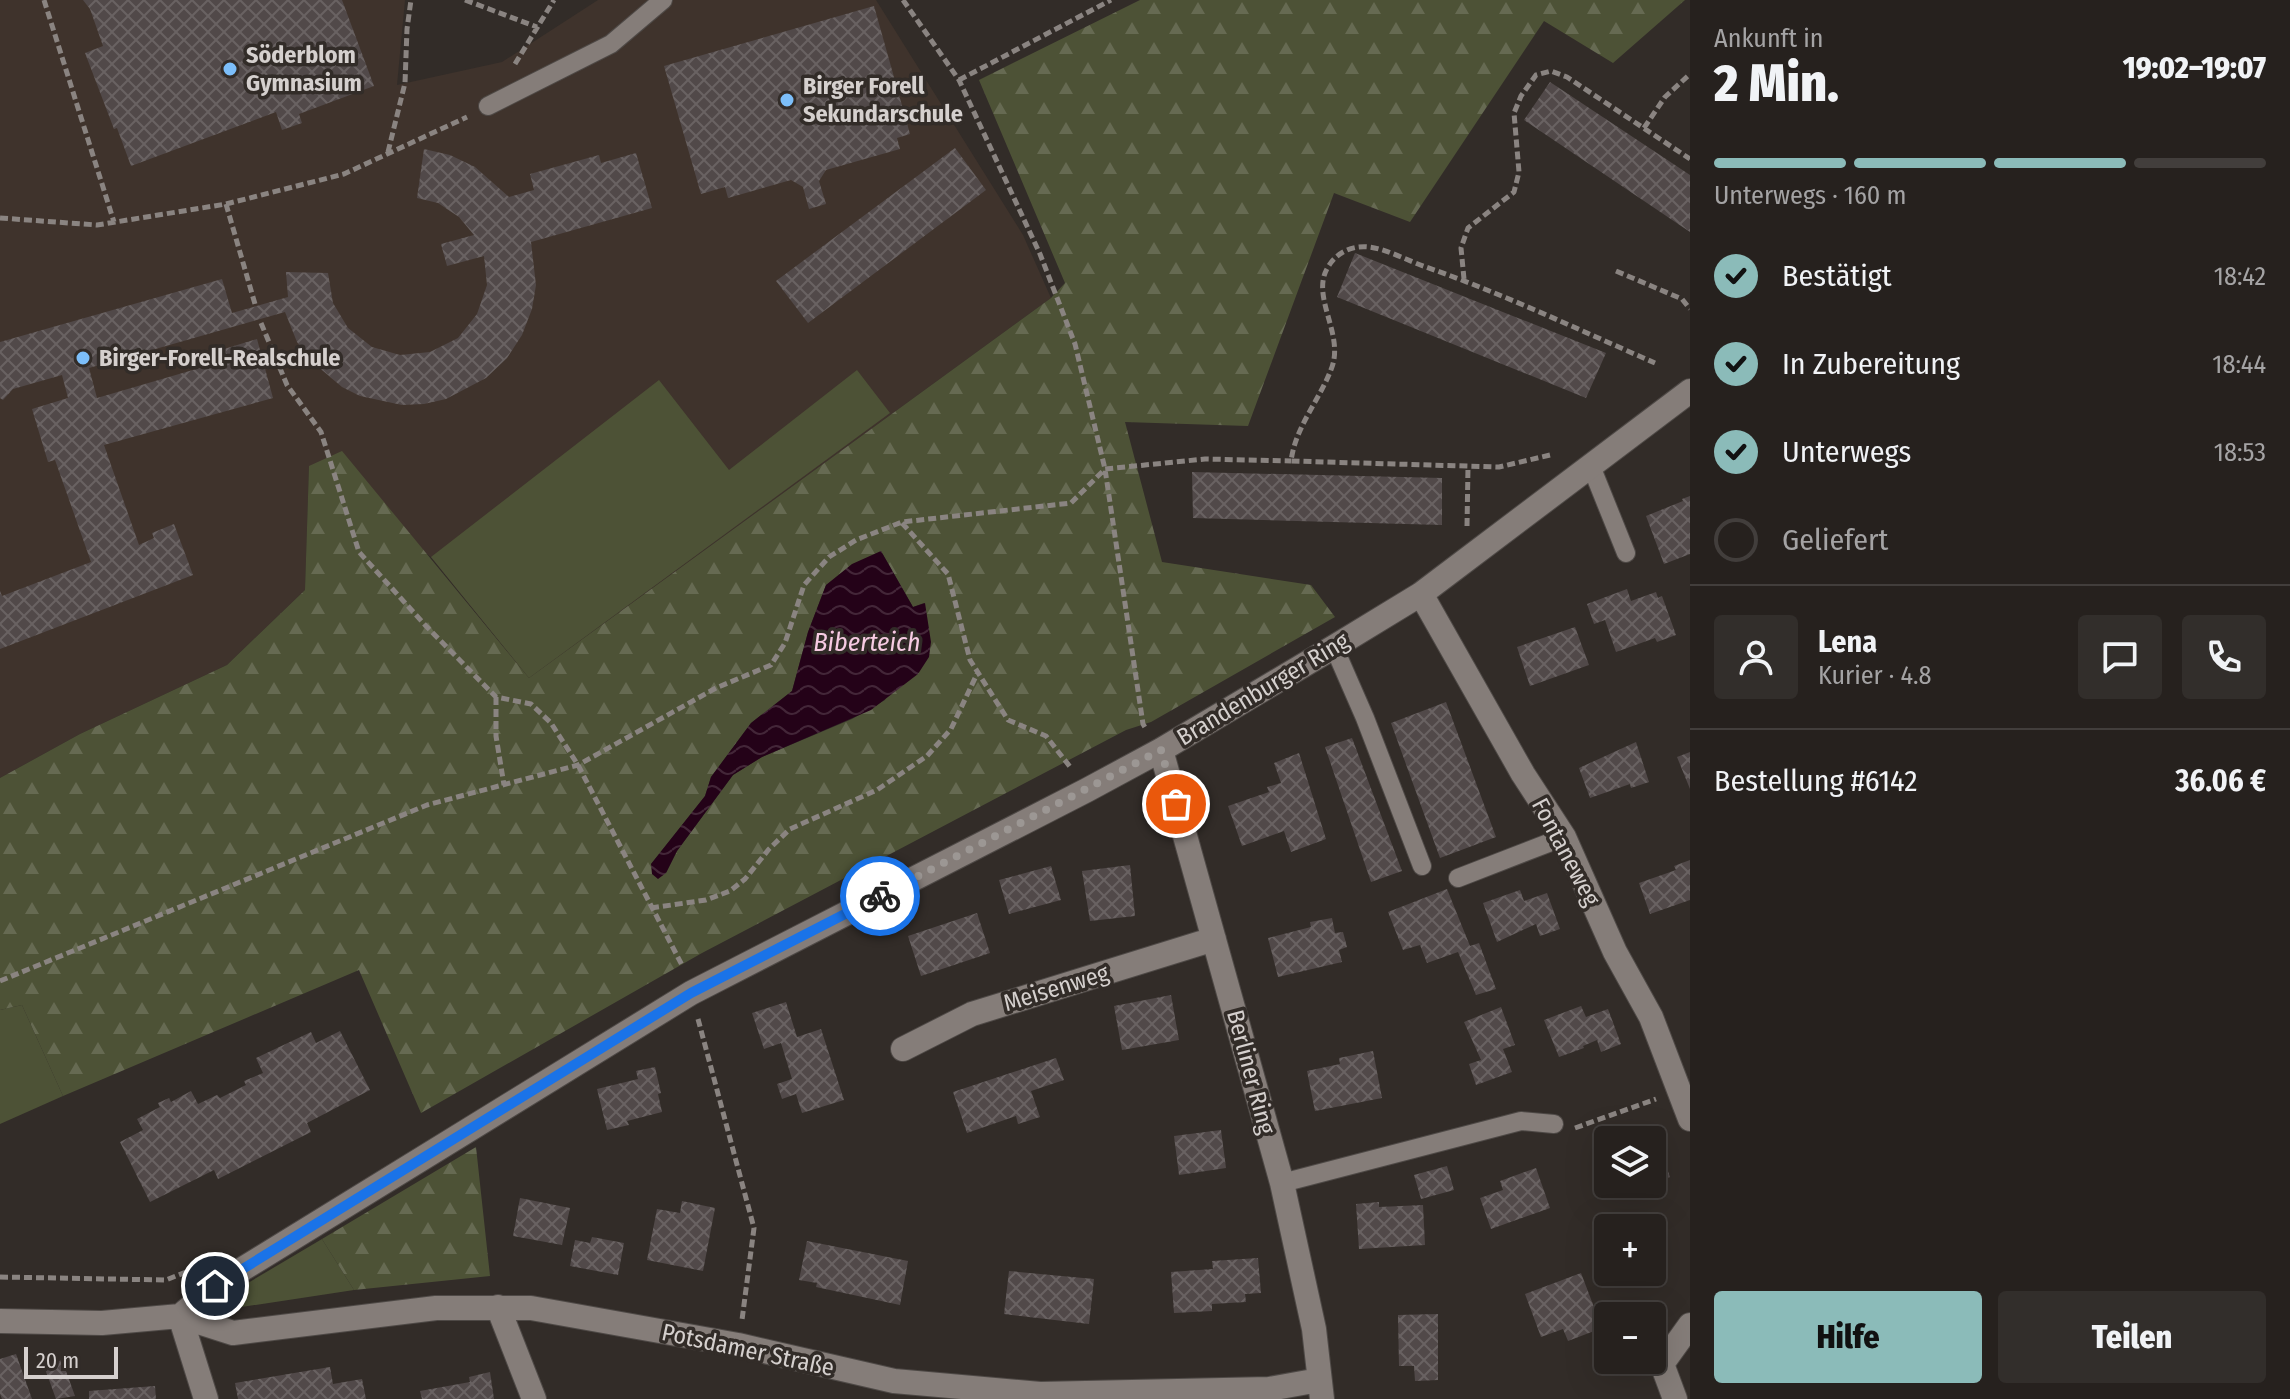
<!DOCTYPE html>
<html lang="de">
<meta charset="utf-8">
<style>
:root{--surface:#26211e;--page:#322e2b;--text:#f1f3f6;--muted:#a4a3a4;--line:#423e3c;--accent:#8bbbb9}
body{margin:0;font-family:"Fira Sans Condensed",sans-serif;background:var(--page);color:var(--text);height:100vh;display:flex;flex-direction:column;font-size:30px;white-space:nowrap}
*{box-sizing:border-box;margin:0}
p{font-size:26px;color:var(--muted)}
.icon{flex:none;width:44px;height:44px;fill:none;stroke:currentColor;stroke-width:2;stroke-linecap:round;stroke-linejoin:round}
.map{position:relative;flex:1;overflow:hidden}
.drawer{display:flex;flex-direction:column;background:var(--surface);width:600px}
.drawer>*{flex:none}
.tools{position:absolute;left:1594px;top:1126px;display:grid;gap:16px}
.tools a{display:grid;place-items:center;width:72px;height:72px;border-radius:8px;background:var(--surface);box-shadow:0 8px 32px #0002,0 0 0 2px var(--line);font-size:40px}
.scale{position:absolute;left:24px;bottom:20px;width:94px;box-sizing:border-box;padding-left:8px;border:4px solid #d5d0ce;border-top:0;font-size:22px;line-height:28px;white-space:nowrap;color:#d5d0ce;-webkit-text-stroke:6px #322c28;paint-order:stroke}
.pin{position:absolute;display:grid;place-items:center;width:68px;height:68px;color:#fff;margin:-34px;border:4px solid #fff;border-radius:50%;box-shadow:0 2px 8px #0007}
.courier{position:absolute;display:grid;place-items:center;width:80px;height:80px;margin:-40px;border:6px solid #1a73e8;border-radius:50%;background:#fff;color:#222;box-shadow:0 2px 10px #0007}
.overview em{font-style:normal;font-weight:800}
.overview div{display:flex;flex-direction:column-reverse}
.overview{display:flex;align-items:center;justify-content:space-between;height:136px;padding:0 24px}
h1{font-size:52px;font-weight:800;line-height:60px}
.bar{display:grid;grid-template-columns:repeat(4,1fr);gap:12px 8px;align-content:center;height:96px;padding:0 24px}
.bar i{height:10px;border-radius:6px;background:var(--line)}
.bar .current{background:var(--accent)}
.bar p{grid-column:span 4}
.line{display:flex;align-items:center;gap:20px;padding:0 24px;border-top:2px solid var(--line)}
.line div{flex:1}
.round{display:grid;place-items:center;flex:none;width:84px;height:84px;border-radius:8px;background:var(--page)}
ol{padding:0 24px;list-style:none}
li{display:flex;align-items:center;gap:24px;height:88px}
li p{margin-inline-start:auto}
li .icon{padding:8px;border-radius:50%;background:var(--accent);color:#111;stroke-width:4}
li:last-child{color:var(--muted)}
li i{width:44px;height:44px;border:4px solid var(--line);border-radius:50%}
.primary-button{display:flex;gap:16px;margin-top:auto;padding:16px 24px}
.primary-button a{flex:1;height:92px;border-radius:8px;background:var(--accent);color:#111;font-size:32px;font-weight:800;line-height:92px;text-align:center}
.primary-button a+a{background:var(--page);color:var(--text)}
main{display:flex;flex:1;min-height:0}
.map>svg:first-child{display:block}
.built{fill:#3f332c}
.grass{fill:#4d5236}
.forest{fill:url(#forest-firs);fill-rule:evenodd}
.water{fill:url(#water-waves)}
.building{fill:url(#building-cross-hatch)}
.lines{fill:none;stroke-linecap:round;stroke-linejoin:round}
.service-casing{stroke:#4e4946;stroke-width:20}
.minor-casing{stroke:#4e4946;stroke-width:26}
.path{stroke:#8a8481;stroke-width:5;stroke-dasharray:8 4;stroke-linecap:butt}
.service{stroke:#857d79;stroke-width:18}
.minor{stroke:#857d79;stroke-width:24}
.done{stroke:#9c9794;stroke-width:8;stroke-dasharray:0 14.4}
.route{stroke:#1a73e8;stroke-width:10}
.poi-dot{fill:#7cbef9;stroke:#322c28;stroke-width:3}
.labels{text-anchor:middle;stroke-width:7;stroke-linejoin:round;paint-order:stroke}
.poi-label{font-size:24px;font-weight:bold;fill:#d5d0ce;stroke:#322c28;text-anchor:start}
.street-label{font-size:24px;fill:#d5d0ce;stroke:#322c28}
.water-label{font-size:26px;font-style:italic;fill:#f7cbe3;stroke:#322c28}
</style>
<main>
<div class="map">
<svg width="1690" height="1399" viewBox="0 0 1690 1399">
<defs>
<pattern id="forest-firs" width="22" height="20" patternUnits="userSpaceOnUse" patternTransform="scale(2)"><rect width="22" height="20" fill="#4d5236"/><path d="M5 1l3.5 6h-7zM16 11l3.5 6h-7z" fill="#666a52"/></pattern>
<pattern id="water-waves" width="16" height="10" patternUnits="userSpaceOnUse" patternTransform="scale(2)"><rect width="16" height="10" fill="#240218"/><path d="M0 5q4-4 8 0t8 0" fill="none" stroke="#432638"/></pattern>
<pattern id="building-cross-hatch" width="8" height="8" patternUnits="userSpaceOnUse" patternTransform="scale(2)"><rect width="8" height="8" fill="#514949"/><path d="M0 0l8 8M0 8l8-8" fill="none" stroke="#696262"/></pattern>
</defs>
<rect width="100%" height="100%" fill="#322c28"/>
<!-- built -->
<path class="built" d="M 0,0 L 405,0 L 397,85 L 502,62 L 598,0 L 876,0 L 1023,235 L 1051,298 L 529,678 L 431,557 L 309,466 L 305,590 L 227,665 L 80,734 L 0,778 Z"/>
<!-- grass -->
<path class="grass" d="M 857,370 L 890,413 L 529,678 L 431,557 L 659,380 L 729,470 Z
M 22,1005 L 63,1096 L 0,1124 L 0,1010 Z
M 322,1239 L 354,1290 L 235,1308 L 236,1290 Z"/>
<!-- forest -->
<path class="forest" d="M 1140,0 L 1685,0 L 1613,63 L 1544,21 L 1410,222 L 1334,193 L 1248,426 L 1125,422 L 1162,562 L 1311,585 L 1335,617 L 1151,722 L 1126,730 L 702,953 L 421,1113 L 359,970 L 63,1096 L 22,1005 L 0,1010 L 0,778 L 80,734 L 227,665 L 305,590 L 309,466 L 342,451 L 529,678 L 1051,298 L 1065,283 L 979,80 ZM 881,551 L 913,607 L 924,603 L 885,700 L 852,719 L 762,757 L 733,775 L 677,851 L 666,873 L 651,864 L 705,796 L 711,777 L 751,723 L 792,691 L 808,632 L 826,585 Z
M 476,1147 L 490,1276 L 354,1290 L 322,1239 Z"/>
<!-- water -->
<path class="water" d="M 881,551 L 913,607 L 925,603 L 931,642 L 929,657 L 918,674 L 871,710 L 762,757 L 733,775 L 677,851 L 666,873 L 658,879 L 652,874 L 651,864 L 705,796 L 711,777 L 751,723 L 792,691 L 808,632 L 826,585 L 852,564 Z"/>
<!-- building -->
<path class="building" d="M 83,0 L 342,0 L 374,86 L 299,114 L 302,123 L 282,130 L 276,112 L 131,166 L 117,128 L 114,129 L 85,53 L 103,46 L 90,9 Z
M 874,6 L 910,134 L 897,138 L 900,149 L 826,170 L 819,181 L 826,204 L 809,209 L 803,187 L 791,180 L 728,198 L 725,187 L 701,194 L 664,66 Z
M 1550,82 L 1690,175 L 1690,232 L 1524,120 Z
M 955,148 L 986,190 L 808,323 L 776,281 Z
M 424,149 L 450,155 L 475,167 L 509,197 L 534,190 L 530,174 L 599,155 L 601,163 L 636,153 L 652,208 L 531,242 L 536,285 L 532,309 L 522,335 L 507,358 L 486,378 L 446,399 L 424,404 L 402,405 L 360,396 L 342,387 L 309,359 L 297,342 L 285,312 L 89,368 L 97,398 L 227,360 L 224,349 L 257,339 L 273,398 L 104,445 L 139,545 L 154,538 L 152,533 L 174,524 L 193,575 L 0,649 L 0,591 L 2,596 L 91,562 L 55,460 L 48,462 L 32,409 L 68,398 L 62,375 L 13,389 L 3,400 L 0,398 L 0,342 L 222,279 L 232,313 L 288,297 L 286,272 L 328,273 L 333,303 L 348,328 L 372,347 L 400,355 L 430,352 L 458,338 L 477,314 L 487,285 L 484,256 L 447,266 L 441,244 L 474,235 L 459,217 L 438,203 L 417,198 Z
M 1355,253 L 1606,353 L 1586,398 L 1337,297 Z
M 1192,472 L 1442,478 L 1442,525 L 1193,518 Z
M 1690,496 L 1690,554 L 1664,564 L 1646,516 L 1683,501 L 1682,499 Z
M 1627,589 L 1631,601 L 1656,592 L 1658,598 L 1662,596 L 1676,635 L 1657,642 L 1655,638 L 1616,652 L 1605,620 L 1594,624 L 1587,604 Z
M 1575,627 L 1589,665 L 1530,686 L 1517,647 Z
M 1446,702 L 1496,837 L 1440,858 L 1391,723 Z
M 1352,738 L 1402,871 L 1371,882 L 1325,747 Z
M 1636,742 L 1649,782 L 1631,788 L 1630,784 L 1590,798 L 1579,768 Z
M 1690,752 L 1690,789 L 1677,757 Z
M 1299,753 L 1326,839 L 1291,852 L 1284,831 L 1242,846 L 1228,806 L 1269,792 L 1267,787 L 1281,783 L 1274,763 Z
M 1690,860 L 1690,900 L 1650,914 L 1639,883 L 1676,870 L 1674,866 Z
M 1130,865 L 1135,916 L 1090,921 L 1082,871 Z
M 1051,866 L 1061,900 L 1009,914 L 999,880 Z
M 1447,889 L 1470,946 L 1479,943 L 1496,989 L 1476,995 L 1458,952 L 1427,963 L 1420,945 L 1403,950 L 1388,912 Z
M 1520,890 L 1524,901 L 1547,893 L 1560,929 L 1540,936 L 1536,924 L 1497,942 L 1483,903 Z
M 977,913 L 990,953 L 921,976 L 908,936 Z
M 1332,918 L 1335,933 L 1343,932 L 1347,947 L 1339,950 L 1342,962 L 1278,977 L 1268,938 L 1311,927 L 1310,922 Z
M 1171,995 L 1179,1040 L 1122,1050 L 1114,1006 Z
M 786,1002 L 797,1037 L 821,1029 L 844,1100 L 802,1113 L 796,1094 L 782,1099 L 777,1084 L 792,1079 L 781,1043 L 764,1049 L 752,1013 Z
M 1581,1006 L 1586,1017 L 1608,1009 L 1621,1044 L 1601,1052 L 1597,1040 L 1583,1046 L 1584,1048 L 1559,1057 L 1544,1020 Z
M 1501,1007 L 1515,1045 L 1503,1049 L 1512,1072 L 1476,1085 L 1469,1064 L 1481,1060 L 1464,1022 Z
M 340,1031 L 370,1090 L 307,1123 L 311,1132 L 218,1179 L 214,1170 L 150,1202 L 120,1142 L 143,1130 L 137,1119 L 160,1107 L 158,1103 L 169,1098 L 171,1102 L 191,1091 L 198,1104 L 217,1095 L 220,1098 L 246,1085 L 244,1081 L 263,1073 L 256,1058 L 311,1032 L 316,1043 Z
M 1373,1051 L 1382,1098 L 1315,1111 L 1307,1071 L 1340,1064 L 1339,1058 Z
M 1056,1058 L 1064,1080 L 1031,1091 L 1040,1117 L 1018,1124 L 1016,1116 L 967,1133 L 953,1092 Z
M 655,1067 L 661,1093 L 658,1094 L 662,1112 L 627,1121 L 629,1125 L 607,1130 L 597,1089 L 638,1079 L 636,1071 Z
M 1221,1130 L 1226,1168 L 1179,1175 L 1174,1136 Z
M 1657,1141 L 1670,1177 L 1652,1184 L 1652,1143 Z
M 1608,1147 L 1608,1184 L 1624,1184 L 1608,1192 L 1593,1153 Z
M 1447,1166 L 1454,1190 L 1421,1199 L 1414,1175 Z
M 1536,1168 L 1550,1208 L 1491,1229 L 1480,1198 L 1503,1190 L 1500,1181 Z
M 1634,1184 L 1650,1184 L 1654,1194 L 1639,1199 Z
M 520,1198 L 570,1208 L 562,1245 L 513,1236 Z
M 682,1201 L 715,1208 L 703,1271 L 647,1260 L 657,1209 L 680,1213 Z
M 1379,1202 L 1379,1207 L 1423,1205 L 1425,1245 L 1359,1249 L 1356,1204 Z
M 592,1237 L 624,1243 L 618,1275 L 570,1266 L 575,1240 L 590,1243 Z
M 807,1241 L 908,1261 L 900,1305 L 816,1287 L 817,1283 L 799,1280 Z
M 1258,1258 L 1261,1293 L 1245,1294 L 1246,1302 L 1212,1304 L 1212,1311 L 1174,1313 L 1171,1272 L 1213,1269 L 1212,1261 Z
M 1009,1271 L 1094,1279 L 1089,1324 L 1004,1314 Z
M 1581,1273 L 1602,1328 L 1568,1341 L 1563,1329 L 1541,1337 L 1525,1294 Z
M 1438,1314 L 1438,1380 L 1415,1381 L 1414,1366 L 1399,1366 L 1398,1315 Z
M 16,1354 L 32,1399 L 2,1399 L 0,1394 L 0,1359 Z
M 62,1360 L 75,1396 L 56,1399 L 44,1366 Z
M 330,1367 L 333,1384 L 362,1379 L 366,1399 L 238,1399 L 235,1383 Z
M 490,1372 L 494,1399 L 422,1399 L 420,1391 L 470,1382 L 469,1377 Z
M 155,1386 L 156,1399 L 89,1399 L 89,1391 Z"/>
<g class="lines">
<defs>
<path id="service" d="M 488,106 L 611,44 L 663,0
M 1591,466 L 1626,553
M 1334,647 L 1365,718 L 1422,866
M 1458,878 L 1564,837
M 1282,1183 L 1521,1121 L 1554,1124"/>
<path id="minor" d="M 1421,594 L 1523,774 L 1564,837 L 1615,952 L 1651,1017 L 1690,1119
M 1161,750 L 1282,1183 L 1314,1329 L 1322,1399
M 903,1049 L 972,1014 L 1214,939
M 498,1307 L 534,1399
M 180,1316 L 233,1333 L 436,1308 L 531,1308 L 738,1345 L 894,1381 L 1040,1394 L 1269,1389 L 1319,1380
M 180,1316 L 206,1399
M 0,1321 L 102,1323 L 180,1316 L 215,1286 L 691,993 L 1087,790 L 1161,750 L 1334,647 L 1421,594 L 1690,391
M 1675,1399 L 1662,1364 L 1690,1325"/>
</defs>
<!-- service casing -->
<use href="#service" class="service-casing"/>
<!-- minor casing -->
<use href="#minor" class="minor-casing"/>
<!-- path -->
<path class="path" d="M 44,0 L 114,222
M 465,0 L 537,27
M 903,0 L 959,80 L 1040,254 L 1075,344 L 1105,469 L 1143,724 L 1146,729
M 515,64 L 554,0
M 959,80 L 1111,0
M 1644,128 L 1665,97 L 1690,74
M 388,152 L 405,83 L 407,29 L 411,0
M 226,204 L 255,304
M 0,218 L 97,225 L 226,204 L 344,174 L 467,117
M 1616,271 L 1682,299 L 1690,309
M 1464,279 L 1461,248 L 1468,228 L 1514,192 L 1519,172 L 1514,113 L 1521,96 L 1536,75 L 1551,71 L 1567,77 L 1690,159
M 261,323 L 287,385 L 321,432 L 359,552 L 426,626 L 496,697 L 531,704 L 551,723 L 578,765 L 683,967
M 1550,455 L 1499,467 L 1291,461 C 1296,425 1320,400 1332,367 C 1344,333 1310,296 1328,267 C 1336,253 1352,245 1369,247 C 1387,249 1408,261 1426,267 C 1504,294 1579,330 1655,363
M 902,523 L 948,574 L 970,660 L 1008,720 L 1046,736 L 1071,768
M 1467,526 L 1468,467
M 496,697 L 496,736 L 504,785
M 651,908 L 706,900 L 730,891 L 745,879 L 769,849 L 790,829 L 877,790 L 927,756 L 951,729 L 977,674
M 0,981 L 427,805 L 578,765 L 716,688 L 771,665 L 785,643 L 804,585 L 829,557 L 856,540 L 902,522 L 1071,503 L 1105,469 L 1205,459 L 1291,461
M 698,1019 L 754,1228 L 742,1320
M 1575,1128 L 1656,1099
M 0,1277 L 166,1280 L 186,1272"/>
<!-- service -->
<use href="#service" class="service"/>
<!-- minor -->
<use href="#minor" class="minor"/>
</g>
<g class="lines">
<!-- done -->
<path class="done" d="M 880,896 L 1161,750 L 1176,804"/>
<!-- route -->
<path class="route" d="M 215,1286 L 691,993 L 880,896"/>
</g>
<!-- markers -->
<g class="poi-dot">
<circle cx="230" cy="69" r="8"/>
<circle cx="787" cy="100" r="8"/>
<circle cx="83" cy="358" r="8"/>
</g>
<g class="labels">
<!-- poi labels -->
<g class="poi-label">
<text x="246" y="63">Söderblom<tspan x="246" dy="28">Gymnasium</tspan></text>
<text x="803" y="94">Birger Forell<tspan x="803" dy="28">Sekundarschule</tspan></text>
<text x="99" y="366">Birger-Forell-Realschule</text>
</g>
<!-- street labels -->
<g class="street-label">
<text transform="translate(1263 689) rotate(-31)" y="8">Brandenburger Ring</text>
<text transform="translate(1566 852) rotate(62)" y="8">Fontaneweg</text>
<text transform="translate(1056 988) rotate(-17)" y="8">Meisenweg</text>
<text transform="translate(1251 1072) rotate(75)" y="8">Berliner Ring</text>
<text transform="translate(748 1350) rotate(12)" y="8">Potsdamer Straße</text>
</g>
<!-- water labels -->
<g class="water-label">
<text x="867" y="651">Biberteich</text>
</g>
</g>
</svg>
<div class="tools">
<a><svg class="icon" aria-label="layers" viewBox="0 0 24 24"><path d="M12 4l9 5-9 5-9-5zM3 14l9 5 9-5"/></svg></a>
<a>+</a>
<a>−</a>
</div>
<div class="scale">20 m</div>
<div class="pin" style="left:1176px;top:804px;background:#ea580c"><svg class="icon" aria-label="bag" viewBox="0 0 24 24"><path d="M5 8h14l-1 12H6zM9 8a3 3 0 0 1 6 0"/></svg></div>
<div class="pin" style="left:215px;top:1286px;background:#1f2937"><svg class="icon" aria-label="home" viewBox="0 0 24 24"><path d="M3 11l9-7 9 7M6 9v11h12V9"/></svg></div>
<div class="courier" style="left:880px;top:896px"><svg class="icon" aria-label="bike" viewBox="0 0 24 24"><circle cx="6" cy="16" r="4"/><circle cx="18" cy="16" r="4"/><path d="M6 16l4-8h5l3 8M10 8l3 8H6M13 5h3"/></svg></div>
</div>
<section class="drawer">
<div class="overview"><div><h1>2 Min.</h1><p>Ankunft in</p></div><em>19:02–19:07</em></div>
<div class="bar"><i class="current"></i><i class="current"></i><i class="current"></i><i></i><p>Unterwegs · 160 m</p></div>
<ol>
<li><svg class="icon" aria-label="check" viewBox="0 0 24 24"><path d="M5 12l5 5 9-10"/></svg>Bestätigt<p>18:42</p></li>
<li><svg class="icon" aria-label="check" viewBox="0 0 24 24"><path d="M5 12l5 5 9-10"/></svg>In Zubereitung<p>18:44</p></li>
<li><svg class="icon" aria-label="check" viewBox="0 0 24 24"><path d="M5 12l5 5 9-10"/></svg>Unterwegs<p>18:53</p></li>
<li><i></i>Geliefert</li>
</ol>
<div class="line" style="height:144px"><a class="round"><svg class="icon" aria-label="person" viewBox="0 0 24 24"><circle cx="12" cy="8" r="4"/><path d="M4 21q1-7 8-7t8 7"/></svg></a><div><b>Lena</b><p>Kurier · 4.8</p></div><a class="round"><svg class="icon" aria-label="chat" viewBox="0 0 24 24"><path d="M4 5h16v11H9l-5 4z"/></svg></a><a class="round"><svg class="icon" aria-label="phone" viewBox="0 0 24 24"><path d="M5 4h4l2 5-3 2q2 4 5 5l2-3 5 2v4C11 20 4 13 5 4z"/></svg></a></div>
<div class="line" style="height:104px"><div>Bestellung #6142</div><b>36.06 €</b></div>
<div class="primary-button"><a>Hilfe</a><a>Teilen</a></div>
</section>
</main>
